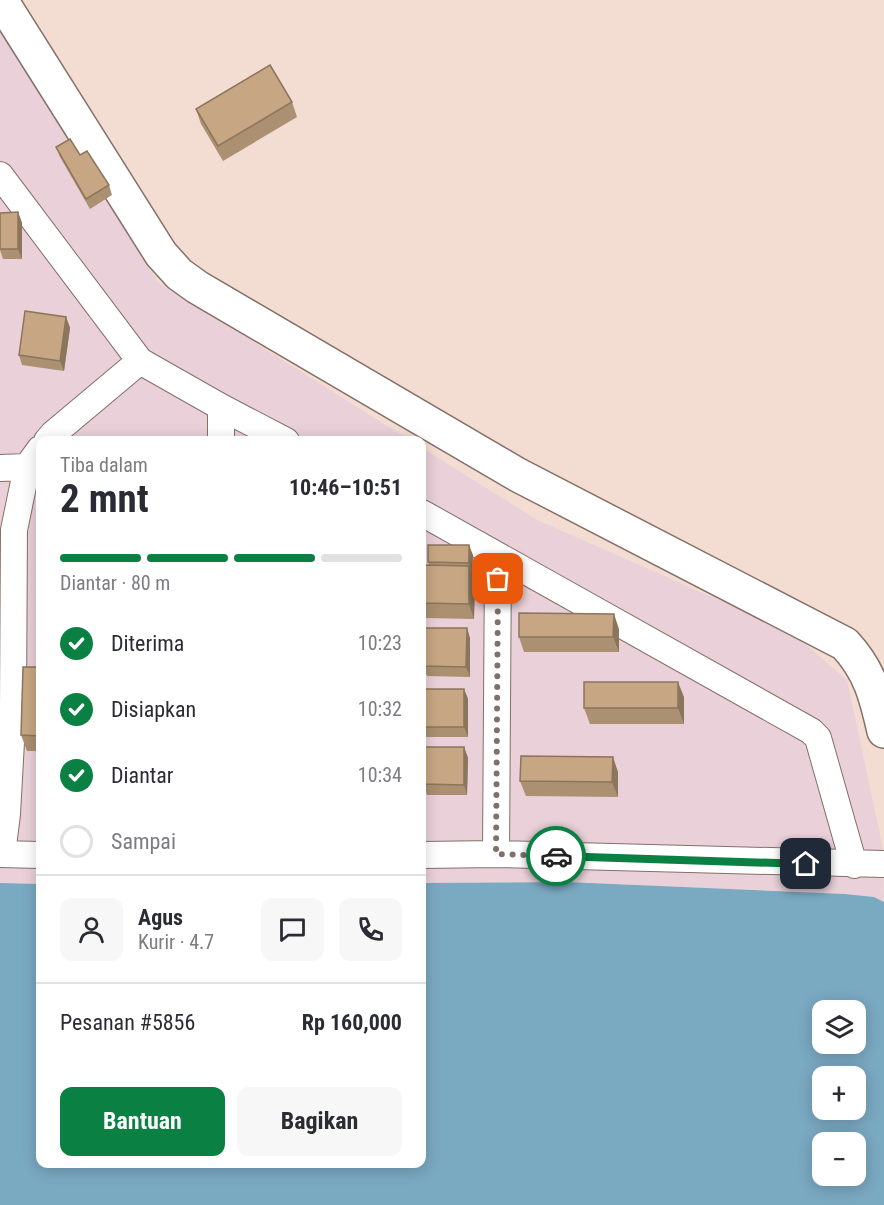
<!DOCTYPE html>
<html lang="id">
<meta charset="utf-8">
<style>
:root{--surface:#fff;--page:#f7f7f7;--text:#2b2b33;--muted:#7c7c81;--line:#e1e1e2;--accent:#0b8043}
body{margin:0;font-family:"Roboto Condensed",sans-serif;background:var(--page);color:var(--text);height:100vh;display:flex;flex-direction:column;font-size:22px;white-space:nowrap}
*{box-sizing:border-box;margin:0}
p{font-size:20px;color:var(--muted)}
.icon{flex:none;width:33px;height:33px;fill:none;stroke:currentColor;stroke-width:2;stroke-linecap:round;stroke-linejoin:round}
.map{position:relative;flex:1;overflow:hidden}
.details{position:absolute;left:36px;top:436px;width:390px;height:732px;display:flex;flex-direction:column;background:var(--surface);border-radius:12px;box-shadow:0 3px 15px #0003}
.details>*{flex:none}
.buttons{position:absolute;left:812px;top:1000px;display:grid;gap:12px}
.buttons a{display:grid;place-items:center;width:54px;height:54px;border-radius:12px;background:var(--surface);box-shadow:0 3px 15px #0003;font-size:30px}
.pin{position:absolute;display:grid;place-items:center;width:51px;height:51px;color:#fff;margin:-26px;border-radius:12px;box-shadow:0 3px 9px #0006}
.courier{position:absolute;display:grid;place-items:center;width:60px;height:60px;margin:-30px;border:4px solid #0b8043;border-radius:50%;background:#fff;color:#222;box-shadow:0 2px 8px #0007}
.summary em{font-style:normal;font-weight:700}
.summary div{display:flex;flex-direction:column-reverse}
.summary{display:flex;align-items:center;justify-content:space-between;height:102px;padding:0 24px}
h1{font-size:39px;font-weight:700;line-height:45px}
.bar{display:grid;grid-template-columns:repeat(4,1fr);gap:9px 6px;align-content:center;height:72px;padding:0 24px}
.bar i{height:8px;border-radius:4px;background:var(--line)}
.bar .current{background:var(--accent)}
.bar p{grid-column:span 4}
.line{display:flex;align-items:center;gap:15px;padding:0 24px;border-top:2px solid var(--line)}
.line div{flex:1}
.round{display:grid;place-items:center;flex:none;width:63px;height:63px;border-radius:12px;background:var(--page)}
ol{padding:0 24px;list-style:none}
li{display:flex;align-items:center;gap:18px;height:66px}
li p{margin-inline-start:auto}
li .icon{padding:6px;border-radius:50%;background:var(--accent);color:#fff;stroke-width:4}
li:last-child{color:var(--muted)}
li i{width:33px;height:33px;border:3px solid var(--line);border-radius:50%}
.action{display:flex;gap:12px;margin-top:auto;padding:12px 24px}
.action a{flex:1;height:69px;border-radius:12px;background:var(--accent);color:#fff;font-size:24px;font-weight:700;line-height:69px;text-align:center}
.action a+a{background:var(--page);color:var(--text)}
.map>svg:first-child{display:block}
.education{fill:#e9d0d9}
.water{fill:#7aa9c2;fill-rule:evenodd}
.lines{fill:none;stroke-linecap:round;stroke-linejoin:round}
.minor-casing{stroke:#847066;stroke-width:28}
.major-casing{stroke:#847066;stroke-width:36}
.minor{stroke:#fff;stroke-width:26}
.major{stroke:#fff;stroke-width:33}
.wall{fill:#ab9071}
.shaded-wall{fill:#8b755c}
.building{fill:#c7a783;stroke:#8b755c;stroke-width:1.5}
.done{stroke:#7f716a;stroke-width:6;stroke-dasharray:0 10.8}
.route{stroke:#0b8043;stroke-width:8}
</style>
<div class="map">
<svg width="884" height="1205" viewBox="0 0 884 1205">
<rect width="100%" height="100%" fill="#f3dcd1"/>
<!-- education -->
<path class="education" d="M 0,29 L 158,282 L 411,441 L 40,441 L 40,884 L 0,883 Z
M 422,448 L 537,520 L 791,632 L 847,680 L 883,849 L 884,902 L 874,897 L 845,894 L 566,882 L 422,883 Z"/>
<!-- water -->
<path class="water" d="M 566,882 L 845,894 L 874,897 L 884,902 L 884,1205 L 0,1205 L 0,883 L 40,884 L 40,1164 L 422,1164 L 422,883 ZM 822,1011 L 855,1011 L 855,1044 L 822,1044 ZM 822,1077 L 855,1077 L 855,1110 L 822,1110 ZM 822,1143 L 855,1143 L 855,1176 L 822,1176 Z"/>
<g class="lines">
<defs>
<path id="minor" d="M 0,175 L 140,361 L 221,407 L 286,441
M 221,407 L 221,441
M 47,441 L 53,434 L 140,361
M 0,468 L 27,467
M 422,513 L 811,731 L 818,738 L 854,865
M 0,854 L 40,855
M 2,854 L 7,814 L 13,706 L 14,530 L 27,467 L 40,449
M 496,854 L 498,556
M 422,855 L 496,854 L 884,864"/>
<path id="major" d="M 1,0 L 161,254 L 179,274 L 197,287 L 518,475 L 845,644 C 870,671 876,696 884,731"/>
</defs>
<!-- minor casing -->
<use href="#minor" class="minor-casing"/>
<!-- major casing -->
<use href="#major" class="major-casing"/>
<!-- minor -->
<use href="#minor" class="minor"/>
<!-- major -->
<use href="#major" class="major"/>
</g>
<!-- wall -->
<path class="wall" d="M 292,102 L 297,117 L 223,161 L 201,124 L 196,109 Z
M 56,147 L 80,155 L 109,185 L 112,195 L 90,209 L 60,157 Z
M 18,212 L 22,223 L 22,259 L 3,259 L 0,250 L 0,213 Z
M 66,317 L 70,328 L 64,371 L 22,365 L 19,355 Z
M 473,555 L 472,573 L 475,581 L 474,619 L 425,618 L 422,609 L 422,565 L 429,565 L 428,562 Z
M 619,629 L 619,652 L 524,652 L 519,637 Z
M 470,638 L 470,677 L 427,676 L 423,666 Z
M 40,667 L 40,751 L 27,751 L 21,735 Z
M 464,689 L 468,699 L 468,737 L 424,737 L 422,731 L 422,727 Z
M 684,697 L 684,724 L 590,724 L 584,708 Z
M 464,747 L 468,758 L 467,795 L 427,795 L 423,784 Z
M 618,772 L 618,797 L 526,796 L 520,781 Z"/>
<!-- shaded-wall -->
<path class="shaded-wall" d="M 18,212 L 22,223 L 22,259 L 18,249 Z
M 66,317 L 70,328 L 64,371 L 60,361 Z
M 469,545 L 473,555 L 472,573 L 469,563 Z
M 469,566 L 475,581 L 474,619 L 469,604 Z
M 614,614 L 619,629 L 619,652 L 613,637 Z
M 467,628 L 470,638 L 470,677 L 466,667 Z
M 678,682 L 684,697 L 684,724 L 678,708 Z
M 464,689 L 468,699 L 468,737 L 464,727 Z
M 464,747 L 468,758 L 467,795 L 464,785 Z
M 613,757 L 618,772 L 618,797 L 612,782 Z"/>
<!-- building -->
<path class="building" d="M 270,65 L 292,102 L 218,146 L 196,109 Z
M 70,139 L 80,155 L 87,151 L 109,185 L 86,199 L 56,147 Z
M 18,212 L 18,249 L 0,249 L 0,213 Z
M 25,311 L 66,317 L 60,361 L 19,355 Z
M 428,545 L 469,545 L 469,563 L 428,562 Z
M 422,565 L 469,566 L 469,604 L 422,603 Z
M 519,613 L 614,614 L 613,637 L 519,637 Z
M 424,628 L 467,628 L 466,667 L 423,666 Z
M 23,667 L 40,667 L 40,736 L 21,735 Z
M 584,682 L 678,682 L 678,708 L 584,708 Z
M 422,689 L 464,689 L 464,727 L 422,727 Z
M 424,747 L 464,747 L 464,785 L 423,784 Z
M 521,756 L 613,757 L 612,782 L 520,781 Z"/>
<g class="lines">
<!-- done -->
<path class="done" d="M 498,579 L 496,854 L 556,856"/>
<!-- route -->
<path class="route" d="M 556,856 L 806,864"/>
</g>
</svg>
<div class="buttons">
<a><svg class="icon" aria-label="layers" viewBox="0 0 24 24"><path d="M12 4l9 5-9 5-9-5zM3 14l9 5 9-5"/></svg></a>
<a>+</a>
<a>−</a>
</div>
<div class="pin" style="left:498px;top:579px;background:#ea580c"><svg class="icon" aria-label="bag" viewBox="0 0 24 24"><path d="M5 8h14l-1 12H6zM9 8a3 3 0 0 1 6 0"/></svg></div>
<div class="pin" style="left:806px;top:864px;background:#1f2937"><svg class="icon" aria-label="home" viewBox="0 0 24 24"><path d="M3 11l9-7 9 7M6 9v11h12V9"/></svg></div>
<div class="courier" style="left:556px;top:856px"><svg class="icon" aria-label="car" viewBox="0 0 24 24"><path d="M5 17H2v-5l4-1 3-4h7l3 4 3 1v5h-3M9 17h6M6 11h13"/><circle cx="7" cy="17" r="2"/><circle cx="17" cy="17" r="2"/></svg></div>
<section class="details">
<div class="summary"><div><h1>2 mnt</h1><p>Tiba dalam</p></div><em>10:46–10:51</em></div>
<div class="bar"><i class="current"></i><i class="current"></i><i class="current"></i><i></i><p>Diantar · 80 m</p></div>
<ol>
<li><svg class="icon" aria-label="check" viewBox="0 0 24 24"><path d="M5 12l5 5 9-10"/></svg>Diterima<p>10:23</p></li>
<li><svg class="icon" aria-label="check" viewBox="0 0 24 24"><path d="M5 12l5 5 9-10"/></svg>Disiapkan<p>10:32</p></li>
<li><svg class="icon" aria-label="check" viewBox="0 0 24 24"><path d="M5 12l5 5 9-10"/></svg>Diantar<p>10:34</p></li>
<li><i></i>Sampai</li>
</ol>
<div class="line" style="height:108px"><a class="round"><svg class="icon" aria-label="person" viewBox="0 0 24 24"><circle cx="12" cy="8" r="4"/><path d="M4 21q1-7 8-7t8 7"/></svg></a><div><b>Agus</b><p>Kurir · 4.7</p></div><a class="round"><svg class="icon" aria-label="chat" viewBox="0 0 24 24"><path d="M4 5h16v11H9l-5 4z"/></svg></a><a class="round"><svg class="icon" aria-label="phone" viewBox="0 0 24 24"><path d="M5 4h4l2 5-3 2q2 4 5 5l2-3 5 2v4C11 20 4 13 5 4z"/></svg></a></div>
<div class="line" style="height:78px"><div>Pesanan #5856</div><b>Rp 160,000</b></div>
<div class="action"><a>Bantuan</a><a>Bagikan</a></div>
</section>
</div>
